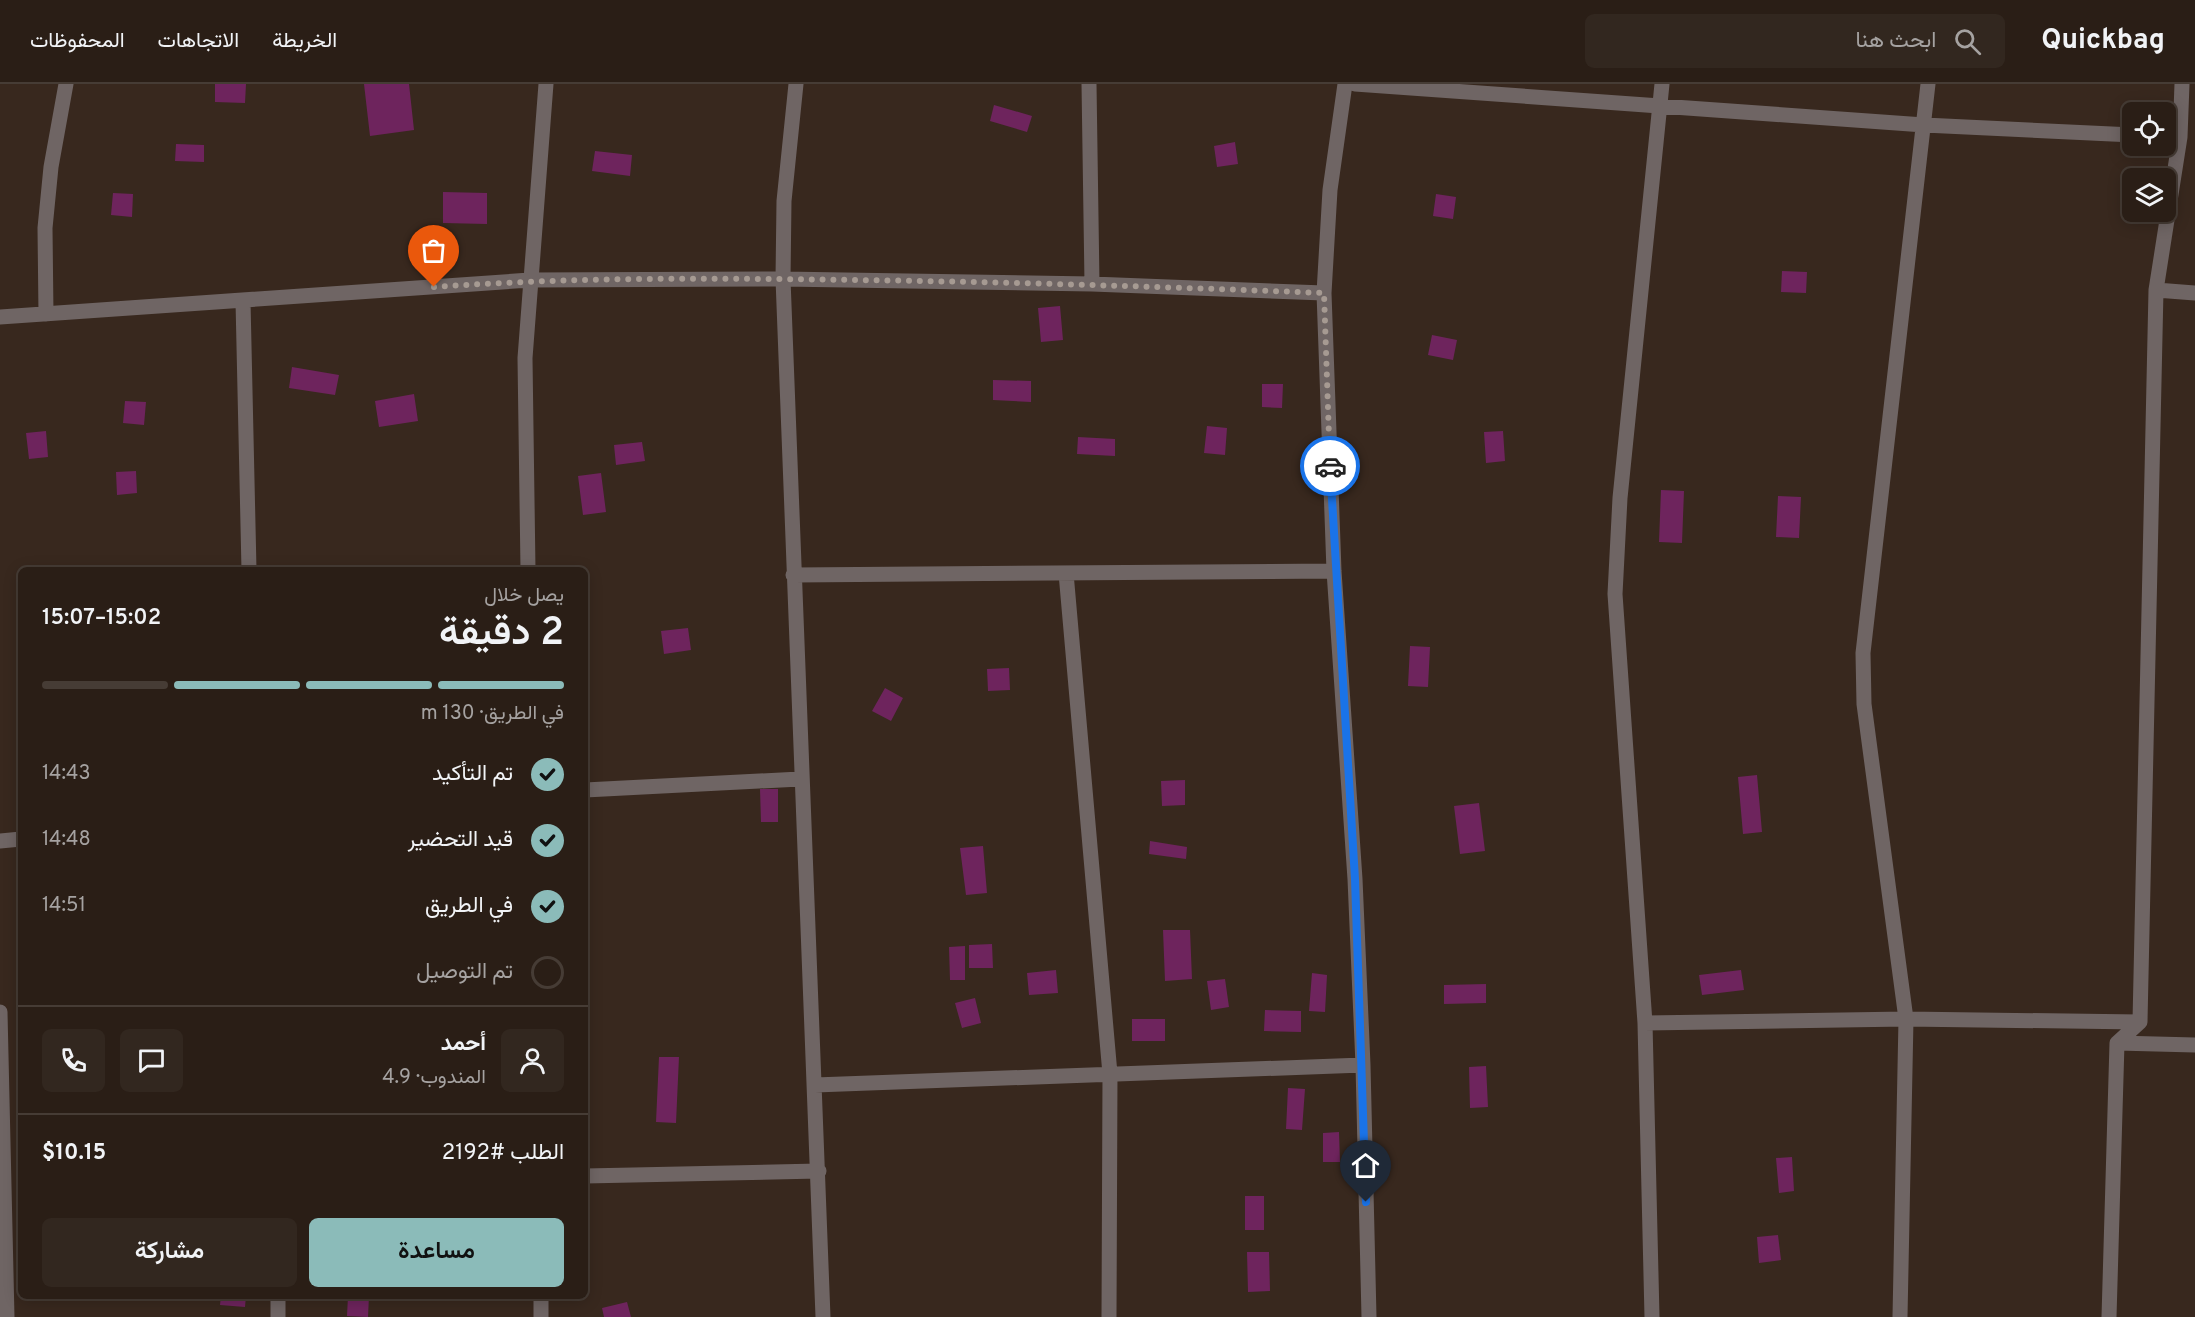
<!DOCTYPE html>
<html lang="ar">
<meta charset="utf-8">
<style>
:root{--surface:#2a1e16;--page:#32271f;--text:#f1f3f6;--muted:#a5a2a1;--line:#463c35;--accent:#8bbbb9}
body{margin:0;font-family:Overpass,Vazirmatn,sans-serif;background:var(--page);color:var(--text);direction:rtl;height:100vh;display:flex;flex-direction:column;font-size:22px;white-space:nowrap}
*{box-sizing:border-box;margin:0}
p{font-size:20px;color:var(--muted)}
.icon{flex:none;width:33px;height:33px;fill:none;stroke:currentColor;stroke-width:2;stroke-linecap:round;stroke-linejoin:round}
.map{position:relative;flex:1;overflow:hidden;direction:ltr}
.drawer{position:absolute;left:18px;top:483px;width:570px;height:732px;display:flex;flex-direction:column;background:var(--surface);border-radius:9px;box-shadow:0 3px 15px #0003,0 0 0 2px var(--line);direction:rtl}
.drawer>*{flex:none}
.fabs{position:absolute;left:2122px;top:18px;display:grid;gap:12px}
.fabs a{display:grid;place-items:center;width:54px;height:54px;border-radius:9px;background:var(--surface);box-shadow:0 3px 15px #0003,0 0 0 2px var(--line);font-size:30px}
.pin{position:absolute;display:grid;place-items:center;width:51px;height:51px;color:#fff;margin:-62px -26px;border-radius:50% 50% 50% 0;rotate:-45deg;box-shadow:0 0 6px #0007}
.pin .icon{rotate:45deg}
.courier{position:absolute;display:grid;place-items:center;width:60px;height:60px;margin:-30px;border:4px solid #1a73e8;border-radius:50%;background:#fff;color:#222;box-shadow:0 2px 8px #0007}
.summary em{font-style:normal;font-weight:600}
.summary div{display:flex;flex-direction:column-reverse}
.summary{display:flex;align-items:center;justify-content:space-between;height:102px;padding:0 24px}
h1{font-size:39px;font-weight:600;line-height:45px}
.bar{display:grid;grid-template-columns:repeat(4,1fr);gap:9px 6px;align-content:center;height:72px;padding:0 24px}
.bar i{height:8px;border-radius:4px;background:var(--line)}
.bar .selected{background:var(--accent)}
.bar p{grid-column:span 4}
.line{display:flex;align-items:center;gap:15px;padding:0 24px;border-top:2px solid var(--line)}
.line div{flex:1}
.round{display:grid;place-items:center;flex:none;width:63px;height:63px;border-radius:9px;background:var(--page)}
ol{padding:0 24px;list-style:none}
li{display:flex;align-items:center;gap:18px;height:66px}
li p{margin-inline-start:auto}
li .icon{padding:6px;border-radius:50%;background:var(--accent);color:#111;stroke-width:4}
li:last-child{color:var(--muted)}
li i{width:33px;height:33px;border:3px solid var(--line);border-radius:50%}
.cta{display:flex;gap:12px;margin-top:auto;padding:12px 24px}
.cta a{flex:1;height:69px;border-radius:9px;background:var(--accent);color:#111;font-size:24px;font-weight:600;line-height:69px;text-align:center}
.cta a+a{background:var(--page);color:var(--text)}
header{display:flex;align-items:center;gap:36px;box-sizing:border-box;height:84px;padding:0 30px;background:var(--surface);border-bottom:2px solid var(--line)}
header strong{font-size:28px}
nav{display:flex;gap:33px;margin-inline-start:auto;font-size:21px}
.search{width:420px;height:54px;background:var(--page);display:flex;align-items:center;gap:15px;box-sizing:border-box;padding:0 21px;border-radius:9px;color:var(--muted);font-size:22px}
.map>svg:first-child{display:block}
.building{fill:#6e245d}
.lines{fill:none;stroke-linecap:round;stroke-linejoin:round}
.minor{stroke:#6f6564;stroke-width:15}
.done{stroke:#a69a92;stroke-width:6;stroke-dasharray:0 10.8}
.route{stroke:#1a73e8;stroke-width:8}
</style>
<header>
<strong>Quickbag</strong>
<div class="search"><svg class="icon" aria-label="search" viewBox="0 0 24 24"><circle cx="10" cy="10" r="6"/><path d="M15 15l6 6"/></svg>ابحث هنا</div>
<nav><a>الخريطة</a><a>الاتجاهات</a><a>المحفوظات</a></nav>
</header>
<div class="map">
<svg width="2195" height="1233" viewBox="0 0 2195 1233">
<rect width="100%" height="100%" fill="#38281e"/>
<!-- building -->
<path class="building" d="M 215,0 L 246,0 L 245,19 L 215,18 Z
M 364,0 L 409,0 L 414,46 L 370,52 Z
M 994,21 L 1032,32 L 1027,48 L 990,37 Z
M 1235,58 L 1238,80 L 1217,83 L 1214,62 Z
M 176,60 L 204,61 L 204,78 L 175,77 Z
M 595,67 L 632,71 L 630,92 L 592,87 Z
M 443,108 L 487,109 L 487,140 L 443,139 Z
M 113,109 L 133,110 L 132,133 L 111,131 Z
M 1436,110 L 1456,113 L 1453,135 L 1433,132 Z
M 1782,187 L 1807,188 L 1806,209 L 1781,208 Z
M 1060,222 L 1063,256 L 1041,258 L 1038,224 Z
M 1432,251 L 1457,256 L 1453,276 L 1428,271 Z
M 292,283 L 339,291 L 335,311 L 289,304 Z
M 993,296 L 1031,297 L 1031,318 L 993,316 Z
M 1262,300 L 1283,300 L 1282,324 L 1262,323 Z
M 414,310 L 418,337 L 379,343 L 375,317 Z
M 125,317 L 146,318 L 144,341 L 123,339 Z
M 1207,342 L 1227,344 L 1225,371 L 1204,369 Z
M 46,347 L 48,373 L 29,375 L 26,349 Z
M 1503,347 L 1505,377 L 1486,379 L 1484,348 Z
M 1078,353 L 1115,355 L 1115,372 L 1077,370 Z
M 642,358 L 645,377 L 616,381 L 614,361 Z
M 136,387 L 137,409 L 117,411 L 116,388 Z
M 601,389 L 606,428 L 583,431 L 578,392 Z
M 1661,406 L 1684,407 L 1682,459 L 1659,458 Z
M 1778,412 L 1801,413 L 1799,454 L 1776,453 Z
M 688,544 L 691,566 L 664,570 L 661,547 Z
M 1410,562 L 1430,563 L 1428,603 L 1408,602 Z
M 1009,584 L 1010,606 L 988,607 L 987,585 Z
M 885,604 L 903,614 L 891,637 L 872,627 Z
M 1757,691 L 1762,748 L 1743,750 L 1738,693 Z
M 1185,696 L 1185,721 L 1162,722 L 1161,697 Z
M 760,705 L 778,705 L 778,738 L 761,738 Z
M 1479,719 L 1485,767 L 1460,770 L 1454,722 Z
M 1150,757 L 1187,763 L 1186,775 L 1149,770 Z
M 983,762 L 987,809 L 966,811 L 960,764 Z
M 1163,846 L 1190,846 L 1192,895 L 1165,897 Z
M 992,860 L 993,884 L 969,884 L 969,861 Z
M 965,862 L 965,896 L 950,896 L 949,863 Z
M 1056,886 L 1058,909 L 1029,911 L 1027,889 Z
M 1741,886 L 1744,906 L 1702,911 L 1699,891 Z
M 1312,889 L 1327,891 L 1325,928 L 1309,927 Z
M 1225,895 L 1229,923 L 1211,926 L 1207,897 Z
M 1486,900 L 1486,919 L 1444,920 L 1444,901 Z
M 975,914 L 981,939 L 962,944 L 955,919 Z
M 1265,926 L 1301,927 L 1301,948 L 1264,947 Z
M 1132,935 L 1165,935 L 1165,957 L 1132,957 Z
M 659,973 L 679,973 L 676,1039 L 656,1038 Z
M 1486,982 L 1488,1023 L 1470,1024 L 1469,983 Z
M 1288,1004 L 1305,1005 L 1302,1046 L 1286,1045 Z
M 1339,1048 L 1340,1078 L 1323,1078 L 1323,1049 Z
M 1792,1073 L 1794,1107 L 1779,1109 L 1776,1074 Z
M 1245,1112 L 1264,1112 L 1264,1146 L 1245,1146 Z
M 1778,1151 L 1781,1176 L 1759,1179 L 1757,1153 Z
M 1247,1168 L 1269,1168 L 1270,1207 L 1248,1208 Z
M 221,1212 L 246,1212 L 245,1223 L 220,1221 Z
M 348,1212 L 369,1212 L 368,1233 L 347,1232 Z
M 627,1218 L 631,1233 L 604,1233 L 602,1224 Z"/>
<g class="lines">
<!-- minor -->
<path class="minor" d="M 796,0 L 784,117 L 783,195 L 823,1233
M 1089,0 L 1092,200
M 1345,0 L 1330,106 L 1324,209 L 1334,487 L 1355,795 L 1363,981 L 1369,1233
M 1355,0 L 1924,41 L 2133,51
M 2156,206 L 2195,209
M 243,217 L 249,486
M 46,230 L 45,144 L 51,83 L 66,0
M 0,233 L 530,196 L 783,195 L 1092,200 L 1324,209
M 528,486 L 525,274 L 546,0
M 1066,489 L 1110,990 L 1109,1233
M 793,491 L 1334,487
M 585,706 L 800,695
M 0,757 L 21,755
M 0,928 L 7,1233
M 1645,939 L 1906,935 L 2140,938
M 2117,959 L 2195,961
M 815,1001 L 1363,981
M 585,1092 L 819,1087
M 541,1212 L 541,1233
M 278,1233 L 278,1212
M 1652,1233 L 1645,939 L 1615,510 L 1620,414 L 1662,0
M 1900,1233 L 1906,935 L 1864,620 L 1863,569 L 1928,0
M 2109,1233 L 2117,959 L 2140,938 L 2156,206 L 2180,53 L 2182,0"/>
</g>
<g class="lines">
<!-- done -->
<path class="done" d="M 434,203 C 575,193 715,194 856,196 C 1012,198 1168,203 1324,209 L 1330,382"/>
<!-- route -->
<path class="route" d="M 1330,382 L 1355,795 L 1366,1118"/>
</g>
</svg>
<div class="fabs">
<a><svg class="icon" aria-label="locate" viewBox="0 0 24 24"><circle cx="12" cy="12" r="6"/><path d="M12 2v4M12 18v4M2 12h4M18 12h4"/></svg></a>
<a><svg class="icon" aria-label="layers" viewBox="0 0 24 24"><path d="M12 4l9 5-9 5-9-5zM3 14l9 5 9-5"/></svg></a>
</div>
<div class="pin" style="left:434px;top:203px;background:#ea580c"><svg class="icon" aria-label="bag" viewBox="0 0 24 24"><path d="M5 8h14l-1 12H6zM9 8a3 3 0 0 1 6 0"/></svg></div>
<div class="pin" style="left:1366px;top:1118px;background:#1f2937"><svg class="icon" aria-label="home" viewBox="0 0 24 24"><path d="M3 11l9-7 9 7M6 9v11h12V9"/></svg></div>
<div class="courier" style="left:1330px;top:382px"><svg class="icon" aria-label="car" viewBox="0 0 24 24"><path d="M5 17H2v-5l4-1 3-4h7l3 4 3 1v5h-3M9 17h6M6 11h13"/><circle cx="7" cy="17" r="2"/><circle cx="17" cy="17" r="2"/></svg></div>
<section class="drawer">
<div class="summary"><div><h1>2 دقيقة</h1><p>يصل خلال</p></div><em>15:02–15:07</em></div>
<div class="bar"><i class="selected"></i><i class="selected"></i><i class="selected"></i><i></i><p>في الطريق · 130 m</p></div>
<ol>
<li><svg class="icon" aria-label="check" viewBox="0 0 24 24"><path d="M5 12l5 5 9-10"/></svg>تم التأكيد<p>14:43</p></li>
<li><svg class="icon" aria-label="check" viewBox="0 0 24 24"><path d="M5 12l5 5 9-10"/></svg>قيد التحضير<p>14:48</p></li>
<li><svg class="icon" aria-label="check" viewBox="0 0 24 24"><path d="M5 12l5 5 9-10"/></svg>في الطريق<p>14:51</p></li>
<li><i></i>تم التوصيل</li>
</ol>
<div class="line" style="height:108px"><a class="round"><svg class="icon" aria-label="person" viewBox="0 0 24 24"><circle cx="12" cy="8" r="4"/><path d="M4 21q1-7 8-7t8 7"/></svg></a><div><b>أحمد</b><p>المندوب · 4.9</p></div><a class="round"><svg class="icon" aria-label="chat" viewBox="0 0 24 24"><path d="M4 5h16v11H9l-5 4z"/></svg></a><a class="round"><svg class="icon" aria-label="phone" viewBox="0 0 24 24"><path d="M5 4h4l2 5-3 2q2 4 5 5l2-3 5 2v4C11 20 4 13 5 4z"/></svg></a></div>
<div class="line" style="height:78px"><div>الطلب #2192</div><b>$10.15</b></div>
<div class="cta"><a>مساعدة</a><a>مشاركة</a></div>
</section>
</div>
